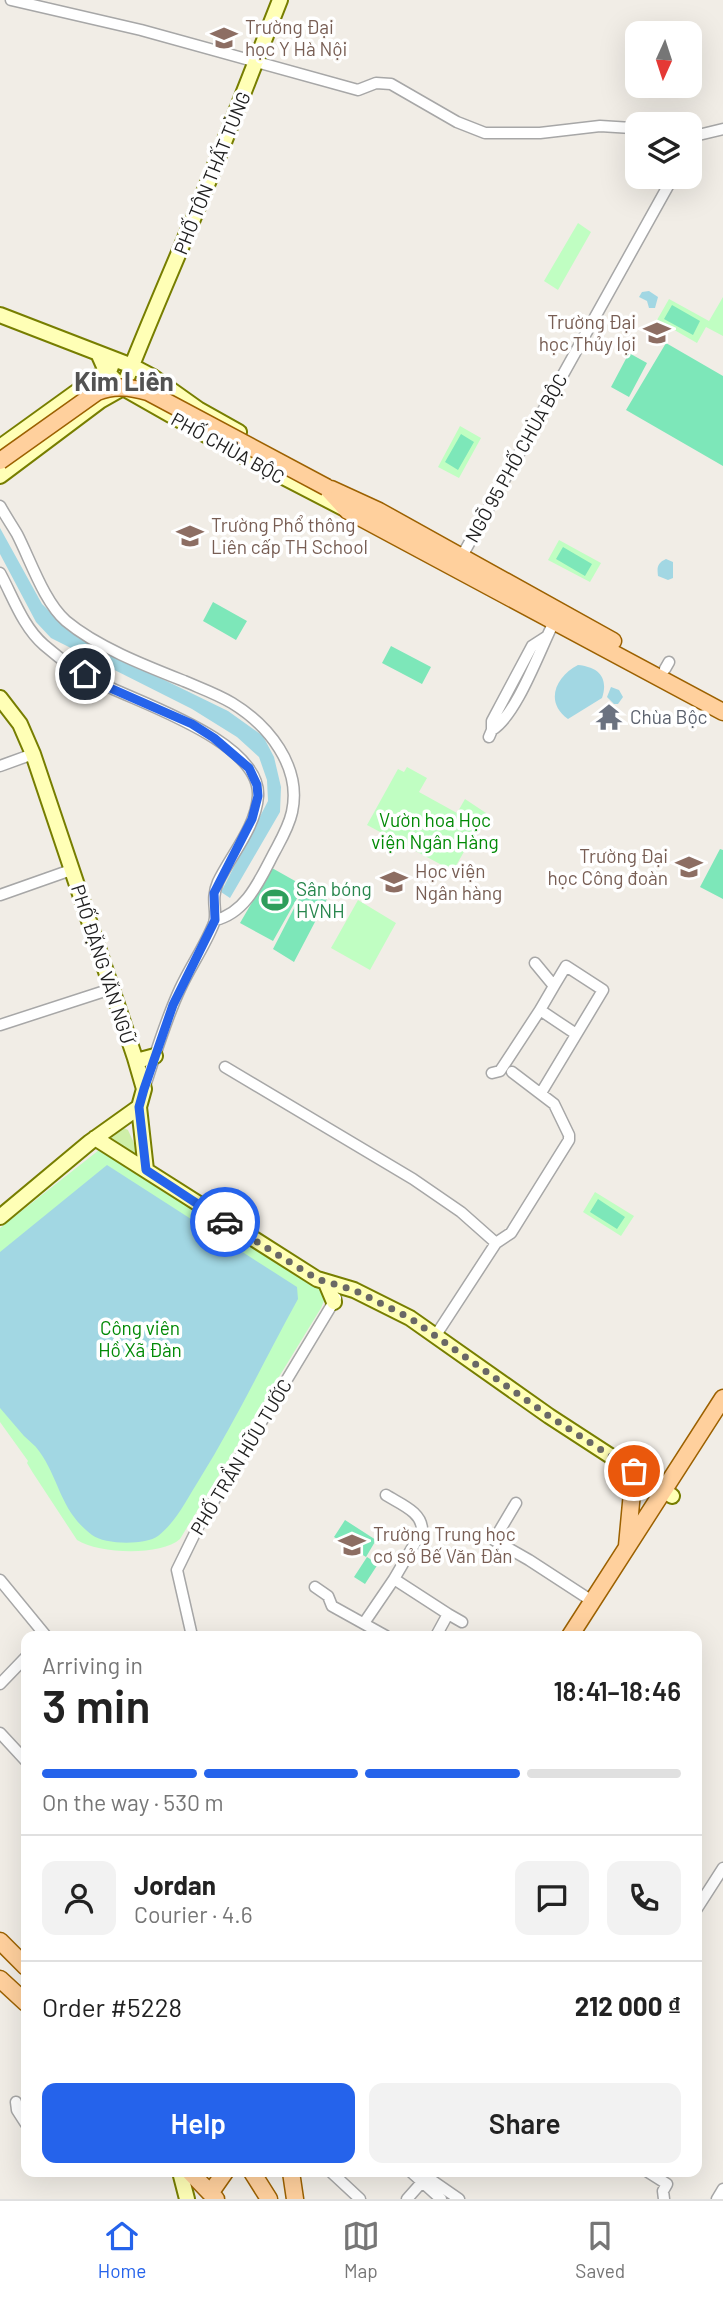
<!DOCTYPE html>
<meta charset="utf-8">
<style>
:root{--surface:#fff;--page:#f2f2f2;--text:#222;--muted:#767676;--line:#e0e0e0;--accent:#2563eb}
body{margin:0;font-family:Barlow,sans-serif;background:var(--page);color:var(--text);height:100vh;display:flex;flex-direction:column;font-size:26px;white-space:nowrap}
*{box-sizing:border-box;margin:0}
p{font-size:23px;color:var(--muted)}
.icon{flex:none;width:38px;height:38px;fill:none;stroke:currentColor;stroke-width:2;stroke-linecap:round;stroke-linejoin:round}
.map{position:relative;flex:1;overflow:hidden}
.details{position:absolute;left:21px;top:1631px;width:681px;height:546px;display:flex;flex-direction:column;background:var(--surface);border-radius:14px;box-shadow:0 7px 28px #0002}
.details>*{flex:none}
.needle{width:46px;rotate:183deg}
.tools{position:absolute;left:625px;top:21px;display:grid;gap:14px}
.tools a{display:grid;place-items:center;width:77px;height:77px;border-radius:14px;background:var(--surface);box-shadow:0 7px 28px #0002;font-size:35px}
.pin{position:absolute;display:grid;place-items:center;width:60px;height:60px;color:#fff;margin:-30px;border:4px solid #fff;border-radius:50%;box-shadow:0 2px 7px #0007}
.courier{position:absolute;display:grid;place-items:center;width:70px;height:70px;margin:-35px;border:5px solid #2563eb;border-radius:50%;background:#fff;color:#222;box-shadow:0 2px 9px #0007}
.headline em{font-style:normal;font-weight:600}
.headline div{display:flex;flex-direction:column-reverse}
.headline{display:flex;align-items:center;justify-content:space-between;height:119px;padding:0 21px}
h1{font-size:46px;font-weight:600;line-height:52px}
.bar{display:grid;grid-template-columns:repeat(4,1fr);gap:10px 7px;align-content:center;height:84px;padding:0 21px}
.bar i{height:9px;border-radius:5px;background:var(--line)}
.bar .on{background:var(--accent)}
.bar p{grid-column:span 4}
.line{display:flex;align-items:center;gap:18px;padding:0 21px;border-top:2px solid var(--line)}
.line div{flex:1}
.round{display:grid;place-items:center;flex:none;width:74px;height:74px;border-radius:14px;background:var(--page)}
.primary-button{display:flex;gap:14px;margin-top:auto;padding:14px 21px}
.primary-button a{flex:1;height:80px;border-radius:14px;background:var(--accent);color:#fff;font-size:28px;font-weight:600;line-height:80px;text-align:center}
.primary-button a+a{background:var(--page);color:var(--text)}
.menu{display:flex;justify-content:space-around;align-items:center;height:98px;border-top:2px solid var(--line);background:var(--surface);font-size:19px;color:var(--muted)}
.menu a{display:grid;justify-items:center;gap:4px}
.menu .on{color:var(--accent)}
.map>svg:first-child{display:block}
.grass{fill:#ceefa8}
.park{fill:#c0fec2}
.pitch{fill:#7de7b9}
.water{fill:#a2d7e3}
.lines{fill:none;stroke-linecap:round;stroke-linejoin:round}
.street-casing{stroke:#a7a7a7;stroke-width:13}
.secondary-casing{stroke:#777e00;stroke-width:18}
.primary-casing{stroke:#9c6100;stroke-width:19}
.street{stroke:#fff;stroke-width:10}
.secondary{stroke:#ffffb6;stroke-width:14}
.primary{stroke:#ffd09d;stroke-width:16}
.primary-bridge-casing{stroke:#9c6100;stroke-width:19;stroke-linecap:butt}
.primary-bridge{stroke:#ffd09d;stroke-width:16}
.done{stroke:#696865;stroke-width:7;stroke-dasharray:0 12.6}
.route{stroke:#2563eb;stroke-width:9}
.labels{text-anchor:middle;stroke-width:7;stroke-linejoin:round;paint-order:stroke}
.education-label{font-size:19px;fill:#785e54;stroke:#fff;text-anchor:start}
.street-label{font-size:19px;fill:#202020;stroke:#fff}
.worship-label{font-size:19px;fill:#5b616d;stroke:#fff;text-anchor:start}
.park-label{font-size:19px;fill:#028a06;stroke:#fff}
.leisure-label{font-size:19px;fill:#27864d;stroke:#fff;text-anchor:start}
.district-label{font-size:26px;font-weight:bold;fill:#535353;stroke:#fff}
</style>
<div class="map">
<svg width="723" height="2199" viewBox="0 0 723 2199">
<rect width="100%" height="100%" fill="#f1ede6"/>
<!-- grass -->
<path class="grass" d="M 124,1128 L 128,1130 L 138,1152 L 136,1156 L 110,1142 L 110,1139 Z"/>
<!-- park -->
<path class="park" d="M 578,223 L 591,232 L 558,290 L 544,281 Z
M 723,297 L 723,336 L 706,327 L 697,343 L 657,320 L 669,299 L 709,321 Z
M 460,426 L 481,438 L 459,478 L 438,467 Z
M 559,540 L 601,563 L 590,582 L 548,560 Z
M 407,767 L 427,778 L 419,792 L 457,813 L 465,799 L 486,813 L 453,871 L 367,825 L 398,769 L 404,772 Z
M 358,900 L 396,923 L 370,970 L 331,948 Z
M 99,1150 L 103,1150 L 318,1285 L 326,1296 L 321,1308 L 180,1539 C 161,1556 99,1554 77,1540 L 33,1473 L 27,1463 L 28,1461 L 0,1422 L 0,1228 Z
M 595,1192 L 634,1216 L 621,1236 L 583,1212 Z"/>
<!-- pitch -->
<path class="pitch" d="M 672,305 L 700,321 L 693,335 L 664,319 Z
M 666,343 L 723,376 L 723,466 L 626,410 Z
M 629,353 L 647,363 L 629,397 L 611,387 Z
M 461,434 L 474,442 L 458,470 L 445,462 Z
M 563,547 L 592,564 L 585,576 L 556,559 Z
M 213,602 L 247,621 L 236,640 L 203,621 Z
M 391,646 L 431,667 L 422,684 L 382,663 Z
M 720,849 L 723,850 L 723,899 L 700,887 Z
M 272,868 L 304,886 L 273,941 L 240,923 Z
M 305,887 L 327,899 L 294,962 L 273,949 Z
M 598,1199 L 625,1217 L 617,1229 L 590,1212 Z
M 345,1520 L 376,1540 L 366,1557 L 334,1537 Z
M 367,1557 L 378,1564 L 365,1584 L 354,1577 Z"/>
<!-- water -->
<path class="water" d="M 649,291 L 658,297 L 655,308 L 649,308 L 647,301 L 639,297 L 642,292 Z
M 0,528 L 42,604 L 68,629 L 111,654 L 228,711 L 263,736 L 274,757 L 281,787 L 280,812 L 230,898 L 221,892 L 268,801 L 267,780 L 259,757 L 237,737 L 192,709 L 51,638 L 36,622 L 0,554 Z
M 666,559 L 673,562 L 673,578 L 668,580 L 658,576 C 657,568 657,563 666,559 Z
M 578,665 C 598,667 609,677 602,698 L 568,719 C 544,702 556,676 578,665 Z
M 611,687 L 619,690 L 623,697 L 618,704 L 614,704 L 607,697 Z
M 107,1165 L 297,1287 L 298,1299 C 265,1359 235,1422 199,1480 C 187,1499 176,1522 158,1536 C 146,1545 105,1545 92,1535 C 60,1511 60,1480 39,1451 C 35,1445 29,1441 24,1436 C 16,1427 8,1417 0,1408 L 0,1252 Z"/>
<g class="lines">
<defs>
<path id="street" d="M 11,0 L 141,30 L 358,90 L 376,83 L 391,84 L 457,122 L 485,133 L 540,133 L 600,126 L 632,128 L 637,134
M 690,137 L 723,129
M 0,506 C 5,515 11,524 17,534 C 30,559 44,602 66,621 C 97,647 146,666 184,681 C 200,688 217,694 232,703 C 268,725 302,766 292,812 C 289,826 282,838 275,851 C 261,877 247,913 215,920
M 462,556 L 673,177
M 0,573 C 13,597 23,627 44,645 C 63,662 87,677 111,688 C 149,706 261,744 258,796 C 256,827 231,855 218,882 C 210,900 218,912 214,923 C 205,946 190,967 180,989 C 165,1021 155,1056 144,1089
M 665,669 L 669,662
M 492,730 C 517,715 540,649 554,622
M 489,737 L 492,730 L 492,721 L 532,646 L 546,637
M 0,766 L 33,754
M 0,895 L 71,870
M 535,963 L 554,986 L 540,1010 L 576,1034
M 0,1025 L 111,989
M 225,1067 L 413,1179 L 461,1212 L 496,1243
M 492,1073 L 500,1071 L 540,1010
M 541,1093 L 603,990 L 566,966 L 554,986
M 436,1335 L 496,1243 L 511,1233 L 569,1140 L 569,1135 L 554,1104 L 512,1072
M 516,1503 L 494,1540 L 529,1560 L 592,1601
M 394,1579 L 448,1614 L 436,1636
M 0,1580 L 46,1636
M 315,1587 L 328,1596 L 332,1606 L 386,1636
M 448,1614 L 462,1622
M 364,1623 L 394,1579 L 422,1531 C 423,1512 400,1504 386,1495
M 192,1636 L 177,1570 L 198,1527 L 336,1298
M 0,1684 L 26,1657
M 0,1733 L 26,1761
M 696,1910 L 723,1868
M 16,2102 L 17,2110 L 26,2124
M 331,2172 L 360,2199
M 411,2172 L 441,2199
M 648,2172 L 667,2184 L 663,2191 L 664,2199
M 407,2199 L 423,2181 L 433,2181 L 459,2199
M 717,2199 L 723,2189"/>
<path id="secondary" d="M 0,315 L 132,366 L 153,377 L 198,409 L 239,432
M 98,353 L 106,371 L 123,388 L 241,455 L 347,510
M 0,447 L 111,367
M 0,476 L 100,401 L 123,388 C 154,308 190,230 221,150 C 241,100 260,50 280,0
M 0,698 L 20,724 L 33,754 L 135,1058 L 144,1089 L 139,1107 L 146,1170
M 135,1058 L 140,1060 L 155,1056
M 95,1138 L 317,1279 L 354,1290 L 410,1318 L 549,1416 L 672,1496
M 0,1217 L 90,1142 L 139,1107
M 326,1283 L 334,1302
M 180,2172 L 187,2199"/>
<path id="primary" d="M 326,487 L 348,511 L 723,712
M 331,489 L 379,511 L 613,641
M 627,1546 L 634,1471
M 570,1636 L 723,1398
M 0,1941 L 26,1967
M 0,1979 L 26,2003
M 190,2172 L 216,2199
M 252,2172 L 269,2199
M 291,2172 L 295,2199
M 211,2192 L 225,2172"/>
</defs>
<!-- street casing -->
<use href="#street" class="street-casing"/>
<!-- secondary casing -->
<use href="#secondary" class="secondary-casing"/>
<!-- primary casing -->
<use href="#primary" class="primary-casing"/>
<!-- street -->
<use href="#street" class="street"/>
<!-- secondary -->
<use href="#secondary" class="secondary"/>
<!-- primary -->
<use href="#primary" class="primary"/>
<defs>
<path id="primary-bridge" d="M 0,461 L 97,392 C 114,385 130,387 148,392 L 326,487"/>
</defs>
<!-- primary-bridge casing -->
<use href="#primary-bridge" class="primary-bridge-casing"/>
<!-- primary-bridge -->
<use href="#primary-bridge" class="primary-bridge"/>
</g>
<g class="lines">
<!-- done -->
<path class="done" d="M 225,1222 L 317,1279 L 354,1290 L 410,1318 L 549,1416 L 634,1471"/>
<!-- route -->
<path class="route" d="M 85,674 L 110,688 L 192,724 L 214,738 L 249,768 L 257,785 L 258,796 L 252,819 L 214,893 L 215,920 L 173,1005 L 144,1089 L 139,1107 L 146,1170 L 225,1222"/>
</g>
<!-- icons -->
<defs>
<symbol id="university-bare" viewBox="-9 -9 18 18"><path d="M0-5L7-2L0 1L-7-2ZM-4 1L0 2.5L4 1V4Q0 6-4 4Z" fill="#8d6e63" stroke="#fff" stroke-width="2.5" paint-order="stroke"/></symbol>
<symbol id="school-bare" viewBox="-9 -9 18 18"><path d="M0-5L7-2L0 1L-7-2ZM-4 1L0 2.5L4 1V4Q0 6-4 4Z" fill="#8d6e63" stroke="#fff" stroke-width="2.5" paint-order="stroke"/></symbol>
<symbol id="temple-bare" viewBox="-9 -9 18 18"><path d="M0-6L5-2H3V0L6.5 2.5H4V6H1.5V3h-3V6H-4V2.5H-6.5L-3 0V-2H-5Z" fill="#6b7280" stroke="#fff" stroke-width="2.5" paint-order="stroke"/></symbol>
<symbol id="stadium-bare" viewBox="-9 -9 18 18"><path d="M0-5a6.5 5 0 1 0 0 10a6.5 5 0 1 0 0-10ZM-3.5-1.8h7v3.6h-7Z" fill="#2e9e5b" stroke="#fff" stroke-width="2.5" paint-order="stroke"/></symbol>
</defs>
<g fill-rule="evenodd">
<use href="#university-bare" x="205" y="19" width="38" height="38"/>
<use href="#university-bare" x="638" y="314" width="38" height="38"/>
<use href="#school-bare" x="171" y="517" width="38" height="38"/>
<use href="#temple-bare" x="590" y="698" width="38" height="38"/>
<use href="#university-bare" x="670" y="848" width="38" height="38"/>
<use href="#university-bare" x="375" y="863" width="38" height="38"/>
<use href="#stadium-bare" x="256" y="881" width="38" height="38"/>
<use href="#school-bare" x="333" y="1526" width="38" height="38"/>
</g>
<g class="labels">
<!-- education labels -->
<g class="education-label">
<text x="245" y="34">Trường Đại<tspan x="245" dy="22">học Y Hà Nội</tspan></text>
<text x="636" y="329" text-anchor="end">Trường Đại<tspan x="636" dy="22">học Thủy lợi</tspan></text>
<text x="211" y="532">Trường Phổ thông<tspan x="211" dy="22">Liên cấp TH School</tspan></text>
<text x="668" y="863" text-anchor="end">Trường Đại<tspan x="668" dy="22">học Công đoàn</tspan></text>
<text x="415" y="878">Học viện<tspan x="415" dy="22">Ngân hàng</tspan></text>
<text x="373" y="1541">Trường Trung học<tspan x="373" dy="22">cơ sở Bế Văn Đàn</tspan></text>
</g>
<!-- street labels -->
<g class="street-label">
<text transform="translate(212 173) rotate(-68)" y="7">PHỐ TÔN THẤT TÙNG</text>
<text transform="translate(228 448) rotate(29)" y="7">PHỐ CHÙA BỘC</text>
<text transform="translate(516 458) rotate(-61)" y="7">NGÕ 95 PHỐ CHÙA BỘC</text>
<text transform="translate(103 964) rotate(72)" y="7">PHỐ ĐẶNG VĂN NGỮ</text>
<text transform="translate(241 1457) rotate(-59)" y="7">PHỐ TRẦN HỮU TƯỚC</text>
</g>
<!-- worship labels -->
<g class="worship-label">
<text x="630" y="724">Chùa Bộc</text>
</g>
<!-- park labels -->
<g class="park-label">
<text x="435" y="827">Vườn hoa Học<tspan x="435" dy="22">viện Ngân Hàng</tspan></text>
<text x="140" y="1335">Công viên<tspan x="140" dy="22">Hồ Xã Đàn</tspan></text>
</g>
<!-- leisure labels -->
<g class="leisure-label">
<text x="296" y="896">Sân bóng<tspan x="296" dy="22">HVNH</tspan></text>
</g>
<!-- district labels -->
<g class="district-label">
<text x="124" y="391">Kim Liên</text>
</g>
</g>
</svg>
<div class="tools">
<a><svg class="needle" viewBox="-14 -14 28 28"><path d="M0-13l5 13h-10z" fill="#e53935"/><path d="M0 13l5-13h-10z" fill="#767676"/></svg></a>
<a><svg class="icon" aria-label="layers" viewBox="0 0 24 24"><path d="M12 4l9 5-9 5-9-5zM3 14l9 5 9-5"/></svg></a>
</div>
<div class="pin" style="left:634px;top:1471px;background:#ea580c"><svg class="icon" aria-label="bag" viewBox="0 0 24 24"><path d="M5 8h14l-1 12H6zM9 8a3 3 0 0 1 6 0"/></svg></div>
<div class="pin" style="left:85px;top:674px;background:#1f2937"><svg class="icon" aria-label="home" viewBox="0 0 24 24"><path d="M3 11l9-7 9 7M6 9v11h12V9"/></svg></div>
<div class="courier" style="left:225px;top:1222px"><svg class="icon" aria-label="car" viewBox="0 0 24 24"><path d="M5 17H2v-5l4-1 3-4h7l3 4 3 1v5h-3M9 17h6M6 11h13"/><circle cx="7" cy="17" r="2"/><circle cx="17" cy="17" r="2"/></svg></div>
<section class="details">
<div class="headline"><div><h1>3 min</h1><p>Arriving in</p></div><em>18:41–18:46</em></div>
<div class="bar"><i class="on"></i><i class="on"></i><i class="on"></i><i></i><p>On the way · 530 m</p></div>
<div class="line" style="height:126px"><a class="round"><svg class="icon" aria-label="person" viewBox="0 0 24 24"><circle cx="12" cy="8" r="4"/><path d="M4 21q1-7 8-7t8 7"/></svg></a><div><b>Jordan</b><p>Courier · 4.6</p></div><a class="round"><svg class="icon" aria-label="chat" viewBox="0 0 24 24"><path d="M4 5h16v11H9l-5 4z"/></svg></a><a class="round"><svg class="icon" aria-label="phone" viewBox="0 0 24 24"><path d="M5 4h4l2 5-3 2q2 4 5 5l2-3 5 2v4C11 20 4 13 5 4z"/></svg></a></div>
<div class="line" style="height:91px"><div>Order #5228</div><b>212 000 ₫</b></div>
<div class="primary-button"><a>Help</a><a>Share</a></div>
</section>
</div>
<nav class="menu">
<a class="on"><svg class="icon" aria-label="home" viewBox="0 0 24 24"><path d="M3 11l9-7 9 7M6 9v11h12V9"/></svg>Home</a>
<a><svg class="icon" aria-label="map" viewBox="0 0 24 24"><path d="M3 6l6-2 6 2 6-2v14l-6 2-6-2-6 2zM9 4v14M15 6v14"/></svg>Map</a>
<a><svg class="icon" aria-label="saved" viewBox="0 0 24 24"><path d="M7 4h10v16l-5-4-5 4z"/></svg>Saved</a>
</nav>
